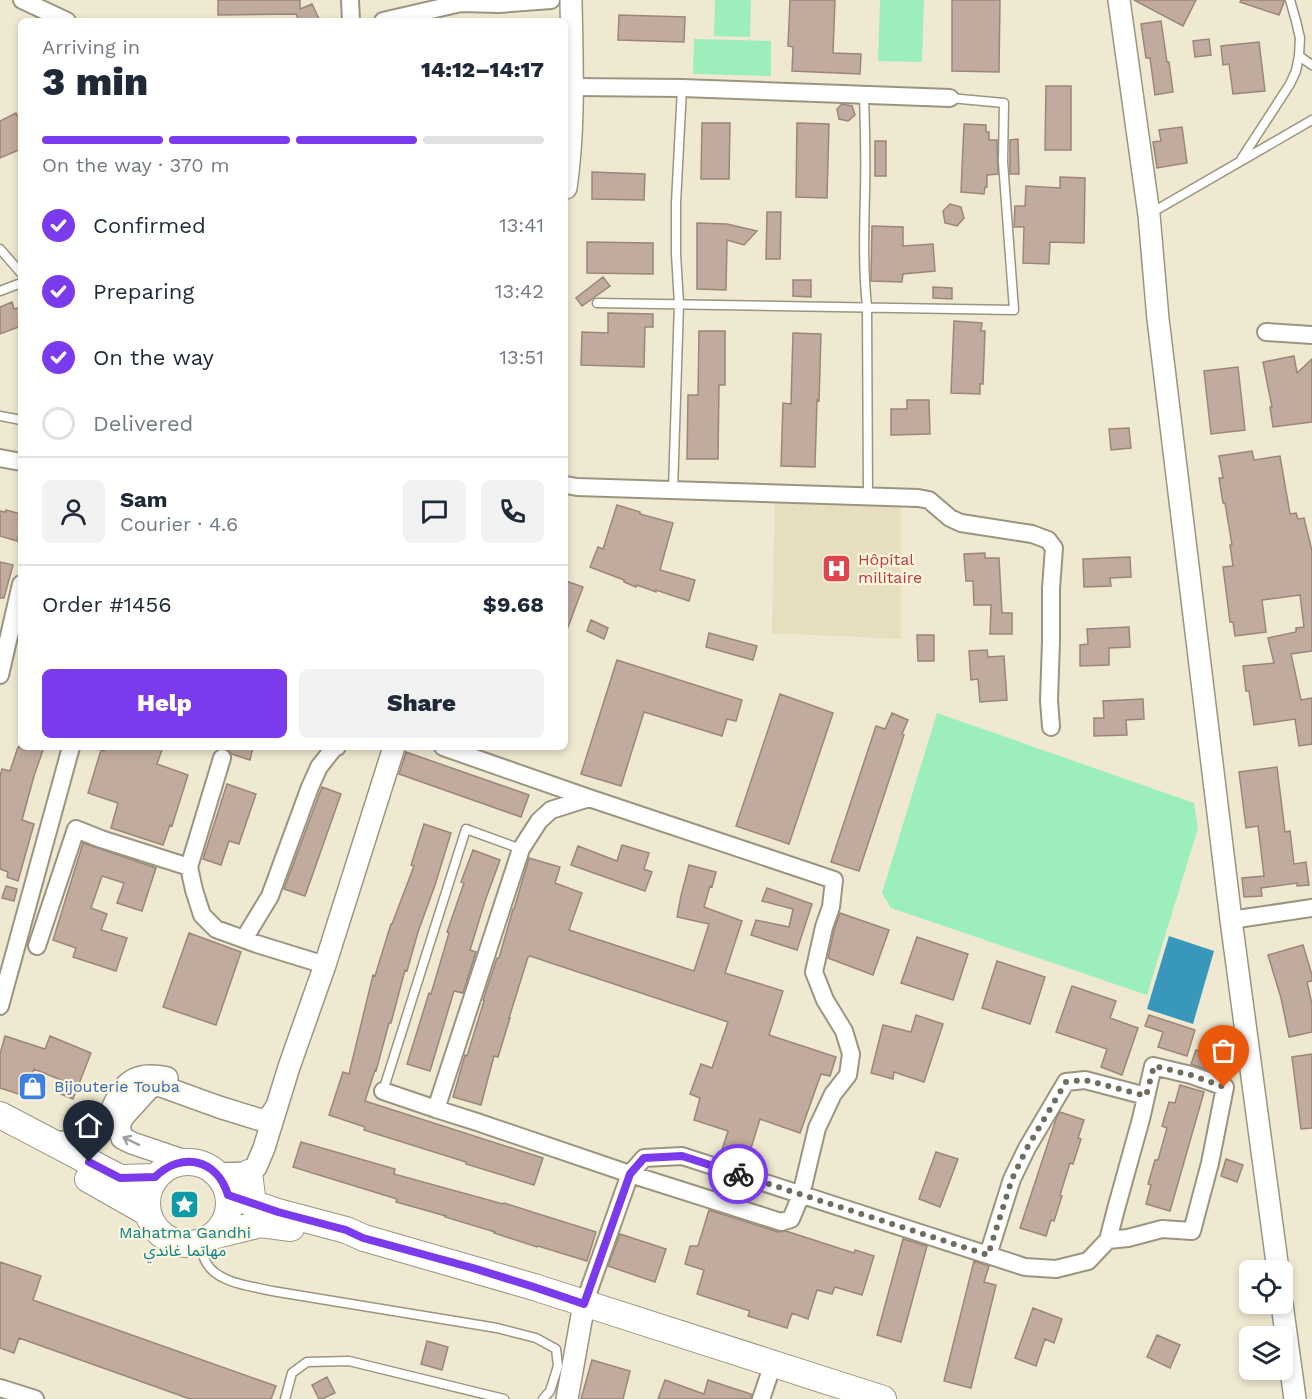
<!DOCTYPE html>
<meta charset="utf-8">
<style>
:root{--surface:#fff;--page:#f2f2f3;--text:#1f2937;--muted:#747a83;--line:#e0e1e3;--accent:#7c3aed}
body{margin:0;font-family:"Work Sans","Noto Sans Arabic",sans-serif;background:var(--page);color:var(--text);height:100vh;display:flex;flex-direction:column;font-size:22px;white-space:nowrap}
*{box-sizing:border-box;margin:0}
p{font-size:20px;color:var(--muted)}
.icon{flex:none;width:33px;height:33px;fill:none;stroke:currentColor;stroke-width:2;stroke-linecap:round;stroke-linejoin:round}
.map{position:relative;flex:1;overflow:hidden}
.sheet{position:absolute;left:18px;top:18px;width:550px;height:732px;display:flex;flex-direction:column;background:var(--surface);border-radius:9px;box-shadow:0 3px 9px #0003}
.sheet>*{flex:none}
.fabs{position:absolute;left:1239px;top:1260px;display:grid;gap:12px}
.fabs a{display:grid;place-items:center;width:54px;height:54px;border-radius:9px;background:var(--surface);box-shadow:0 3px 9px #0003;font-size:30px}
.pin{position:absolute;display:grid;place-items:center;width:51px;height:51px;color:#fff;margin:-62px -26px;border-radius:50% 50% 50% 0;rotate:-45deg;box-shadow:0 0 6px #0007}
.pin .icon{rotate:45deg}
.courier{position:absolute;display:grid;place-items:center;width:60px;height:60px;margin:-30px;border:4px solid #7c3aed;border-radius:50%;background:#fff;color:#222;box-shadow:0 2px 8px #0007}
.head em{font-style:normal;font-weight:800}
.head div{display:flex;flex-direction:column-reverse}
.head{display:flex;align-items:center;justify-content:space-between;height:102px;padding:0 24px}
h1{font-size:39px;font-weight:800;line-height:45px}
.bar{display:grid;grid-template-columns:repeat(4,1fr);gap:9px 6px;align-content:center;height:72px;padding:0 24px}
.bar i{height:8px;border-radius:4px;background:var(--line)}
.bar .current{background:var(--accent)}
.bar p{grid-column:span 4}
.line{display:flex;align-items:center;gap:15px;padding:0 24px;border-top:2px solid var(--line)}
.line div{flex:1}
.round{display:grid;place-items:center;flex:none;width:63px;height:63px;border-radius:9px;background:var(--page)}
ol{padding:0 24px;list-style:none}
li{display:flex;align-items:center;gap:18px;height:66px}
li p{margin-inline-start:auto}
li .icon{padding:6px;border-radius:50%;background:var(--accent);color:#fff;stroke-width:4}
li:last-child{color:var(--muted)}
li i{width:33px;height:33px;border:3px solid var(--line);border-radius:50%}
.cta{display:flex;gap:12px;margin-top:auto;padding:12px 24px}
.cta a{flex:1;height:69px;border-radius:9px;background:var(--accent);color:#fff;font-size:24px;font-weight:800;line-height:69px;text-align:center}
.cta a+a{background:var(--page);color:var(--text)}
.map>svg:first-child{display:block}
.built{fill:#e7debf}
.green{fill:#9cefbd}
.water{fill:#3897bb}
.building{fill:#c1ab9e;stroke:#9b8679;stroke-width:1.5}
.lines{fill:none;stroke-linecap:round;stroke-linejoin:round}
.service-casing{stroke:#9b957f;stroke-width:11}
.minor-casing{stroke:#9b957f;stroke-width:20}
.tertiary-casing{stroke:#9b957f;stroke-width:24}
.primary-casing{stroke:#9b957f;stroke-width:28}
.service{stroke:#fff;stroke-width:8}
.minor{stroke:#fff;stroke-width:16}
.tertiary{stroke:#fff;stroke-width:21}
.primary{stroke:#fff;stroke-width:26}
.oneway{stroke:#a09f9b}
.done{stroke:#706d5f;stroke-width:6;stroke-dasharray:0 10.8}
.route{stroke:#7c3aed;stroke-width:8}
.labels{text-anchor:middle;stroke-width:4.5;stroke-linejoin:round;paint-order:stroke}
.health-label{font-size:16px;fill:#be3a42;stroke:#fdf6de;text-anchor:start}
.shop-label{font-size:16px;fill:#366cbe;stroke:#fdf6de;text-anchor:start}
.culture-label{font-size:16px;fill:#0d838f;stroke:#fdf6de}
</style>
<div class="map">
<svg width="1312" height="1399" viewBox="0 0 1312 1399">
<rect width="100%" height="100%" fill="#efe9d1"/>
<!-- built -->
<path class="built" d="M 775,497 L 901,502 L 901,639 L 772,633 Z"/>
<!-- green -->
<path class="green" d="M 715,0 L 751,0 L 750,37 L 714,36 Z
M 880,0 L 924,0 L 922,62 L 878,61 Z
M 694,39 L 771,41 L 771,76 L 693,74 Z
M 937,713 L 1194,803 L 1198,828 L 1147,995 L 891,908 L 882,893 Z"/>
<!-- water -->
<path class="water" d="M 1169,936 L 1214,951 L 1193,1024 L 1147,1009 Z"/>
<!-- building -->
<path class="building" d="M 218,0 L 300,0 L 300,9 L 312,4 L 320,21 L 299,21 L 296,14 L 218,15 Z
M 790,0 L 835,0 L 833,53 L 861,54 L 860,74 L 792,71 L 793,47 L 788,46 Z
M 952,0 L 1000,0 L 999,72 L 952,71 Z
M 1134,0 L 1196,0 L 1183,26 Z
M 1241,0 L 1284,0 L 1284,2 L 1279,15 L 1240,2 Z
M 619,15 L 685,17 L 684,42 L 618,40 Z
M 1161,21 L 1167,62 L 1169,62 L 1173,92 L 1155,95 L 1150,58 L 1146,58 L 1141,24 Z
M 1209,39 L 1211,55 L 1195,57 L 1193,41 Z
M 1259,42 L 1265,91 L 1233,94 L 1229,64 L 1223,65 L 1221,46 Z
M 1046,86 L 1071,86 L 1071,150 L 1045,150 Z
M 842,104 L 852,106 L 855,115 L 848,121 L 839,119 L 837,109 Z
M 16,113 L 21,123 L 21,149 L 0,158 L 0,121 Z
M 702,123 L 730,123 L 729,179 L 701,179 Z
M 797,123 L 829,124 L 827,198 L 796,197 Z
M 964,124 L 986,125 L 986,132 L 989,132 L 989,140 L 997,140 L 998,174 L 987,175 L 987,187 L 985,187 L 984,194 L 961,192 Z
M 1182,127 L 1187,163 L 1157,168 L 1153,142 L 1161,141 L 1159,130 Z
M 1018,139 L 1019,174 L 1010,174 L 1010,140 Z
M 875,141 L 886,141 L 886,176 L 875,176 Z
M 592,172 L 645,174 L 644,200 L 592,199 Z
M 1060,177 L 1085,178 L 1084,243 L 1050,242 L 1049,264 L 1023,263 L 1024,227 L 1014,227 L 1015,206 L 1025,206 L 1026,186 L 1060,188 Z
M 950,204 L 961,207 L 964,218 L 957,226 L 945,223 L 943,211 Z
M 767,212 L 781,212 L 780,259 L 766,259 Z
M 697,223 L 727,224 L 757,231 L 744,245 L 727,240 L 726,290 L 697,289 Z
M 872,226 L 903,227 L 903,246 L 933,244 L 935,271 L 903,274 L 902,282 L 871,281 Z
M 587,242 L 653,243 L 653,274 L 587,273 Z
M 603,277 L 610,286 L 582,306 L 576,298 Z
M 793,280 L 811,280 L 811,297 L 793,296 Z
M 933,287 L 952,288 L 952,299 L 933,298 Z
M 12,302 L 14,309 L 21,307 L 21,326 L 0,334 L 0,307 Z
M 608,313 L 653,314 L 653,327 L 645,327 L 644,367 L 581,365 L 582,332 L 608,333 Z
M 954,321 L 982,323 L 981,331 L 985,331 L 983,384 L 980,384 L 980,394 L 951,393 Z
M 699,331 L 725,331 L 725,385 L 719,385 L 718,459 L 687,459 L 688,395 L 698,395 Z
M 793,333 L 821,334 L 819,401 L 817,400 L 815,467 L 781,466 L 783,403 L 791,404 Z
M 1294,356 L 1297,373 L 1312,359 L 1312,422 L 1273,427 L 1270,407 L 1272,407 L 1263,362 Z
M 1238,367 L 1245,430 L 1211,434 L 1204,371 Z
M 907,400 L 929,400 L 930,434 L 891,435 L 891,409 L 907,409 Z
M 1129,428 L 1131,448 L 1111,450 L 1109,429 Z
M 1252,451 L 1254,460 L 1280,456 L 1290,514 L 1296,513 L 1298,519 L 1304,518 L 1312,551 L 1312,651 L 1291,654 L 1301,700 L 1312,698 L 1312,744 L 1299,746 L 1295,719 L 1254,725 L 1249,691 L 1246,691 L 1243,666 L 1274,663 L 1268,638 L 1296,632 L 1296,628 L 1304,627 L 1300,595 L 1262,600 L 1266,632 L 1235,636 L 1233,622 L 1230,622 L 1223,567 L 1233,566 L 1230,545 L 1232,545 L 1225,503 L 1223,503 L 1219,478 L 1223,478 L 1219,456 Z
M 617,505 L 640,512 L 640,514 L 673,523 L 660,570 L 695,580 L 689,601 L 656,590 L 656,592 L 637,585 L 636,587 L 624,582 L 624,580 L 590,567 L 598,547 L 603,549 Z
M 6,510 L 21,514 L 21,527 L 17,541 L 0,536 L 0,511 L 6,512 Z
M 985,553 L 985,558 L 999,558 L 1002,613 L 1012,613 L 1012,634 L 990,634 L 991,605 L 974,605 L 973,581 L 966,581 L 964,554 Z
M 1130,557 L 1131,577 L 1110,578 L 1111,586 L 1084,587 L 1083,559 Z
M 0,562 L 13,565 L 4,598 L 0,598 Z
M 566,581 L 583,587 L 567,630 L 566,629 Z
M 591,620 L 608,628 L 604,639 L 587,631 Z
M 1129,627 L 1130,647 L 1109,648 L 1109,665 L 1080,666 L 1080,645 L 1088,644 L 1087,629 Z
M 709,633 L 757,646 L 753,660 L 706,647 Z
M 917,635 L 934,635 L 934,661 L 918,661 Z
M 987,650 L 988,657 L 1004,656 L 1007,700 L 980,702 L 978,679 L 971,680 L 969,651 Z
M 617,660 L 742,700 L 736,721 L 727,719 L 722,736 L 644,712 L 621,786 L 581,774 Z
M 780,694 L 833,713 L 789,844 L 736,826 Z
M 1143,699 L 1144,719 L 1126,720 L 1127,735 L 1094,736 L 1094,718 L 1104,718 L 1103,701 Z
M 892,713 L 908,720 L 902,734 L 904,735 L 859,871 L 831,862 L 876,726 L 885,729 Z
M 18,747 L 44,747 L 34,776 L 22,820 L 34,824 L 18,881 L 7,877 L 8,872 L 0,869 L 0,776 L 2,769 L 10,771 Z
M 105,747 L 163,747 L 157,764 L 188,775 L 172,826 L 170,825 L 163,845 L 111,828 L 118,803 L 88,793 L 101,750 L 104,751 Z
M 218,747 L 253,747 L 250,760 L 232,754 L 226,748 L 218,749 Z
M 406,752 L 529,795 L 521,817 L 399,774 Z
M 1277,767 L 1285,832 L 1290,831 L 1294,864 L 1306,862 L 1309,885 L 1297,886 L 1297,883 L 1261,888 L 1262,896 L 1244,897 L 1242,878 L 1264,876 L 1258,826 L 1246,828 L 1239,772 Z
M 227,784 L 256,794 L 239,844 L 229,841 L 221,865 L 203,859 Z
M 322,787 L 341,794 L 305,896 L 284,889 Z
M 424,824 L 451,833 L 435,885 L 418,932 L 407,971 L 405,970 L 391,1023 L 389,1023 L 376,1071 L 375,1070 L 365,1101 L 543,1158 L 534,1185 L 466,1164 L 466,1162 L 364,1130 L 365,1127 L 329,1115 L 343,1072 L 349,1074 L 373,975 L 375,976 L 391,924 L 392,924 L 414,866 L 411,865 Z
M 83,843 L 156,868 L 142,911 L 117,903 L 124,883 L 102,876 L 91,908 L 107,914 L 101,930 L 127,938 L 116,971 L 73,957 L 76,948 L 53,940 Z
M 622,845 L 649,853 L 644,869 L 652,872 L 645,891 L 571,865 L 578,846 L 617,861 Z
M 473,850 L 500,860 L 485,901 L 470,950 L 476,952 L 463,993 L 454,991 L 430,1071 L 407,1064 L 429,993 L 431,994 L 449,933 L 447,932 L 464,883 L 461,882 Z
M 529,858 L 560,867 L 555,883 L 582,893 L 569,930 L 694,971 L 709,924 L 677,917 L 681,896 L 689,865 L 716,872 L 712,887 L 710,886 L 704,907 L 742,921 L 725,973 L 783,991 L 769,1035 L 836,1057 L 830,1076 L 821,1074 L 800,1133 L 760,1119 L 747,1161 L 721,1153 L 728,1131 L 694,1120 L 700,1098 L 690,1094 L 701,1064 L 712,1068 L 728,1022 L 530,956 L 528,957 L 509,1018 L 510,1018 L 498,1057 L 494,1056 L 481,1105 L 453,1097 L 465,1055 L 467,1056 L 484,1001 L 483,1000 L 497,958 L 499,958 L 513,909 L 514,909 Z
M 6,886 L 17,889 L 14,901 L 2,898 Z
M 767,888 L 812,904 L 797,950 L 751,935 L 756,920 L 789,927 L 793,909 L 762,901 Z
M 840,913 L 889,930 L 873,975 L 828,958 L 834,930 Z
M 189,933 L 241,952 L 216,1025 L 163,1007 Z
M 917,937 L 968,954 L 953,1000 L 901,983 Z
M 1303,945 L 1312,975 L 1312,981 L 1307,982 L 1312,1004 L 1312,1032 L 1289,1037 L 1281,998 L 1268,955 Z
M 997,961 L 1045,977 L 1030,1024 L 982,1008 Z
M 1072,986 L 1116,1001 L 1110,1018 L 1138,1028 L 1122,1075 L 1101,1067 L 1107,1049 L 1056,1032 Z
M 916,1015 L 943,1024 L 924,1082 L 894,1072 L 893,1079 L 871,1073 L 883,1025 L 911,1032 Z
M 1149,1015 L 1195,1030 L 1187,1056 L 1158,1047 L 1163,1032 L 1145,1026 Z
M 5,1036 L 45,1049 L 50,1036 L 91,1053 L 73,1099 L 61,1094 L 66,1082 L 34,1069 L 25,1096 L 0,1088 L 0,1054 Z
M 1196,1050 L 1225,1059 L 1221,1074 L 1191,1064 Z
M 1312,1054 L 1312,1128 L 1301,1129 L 1292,1057 Z
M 1180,1085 L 1204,1092 L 1170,1211 L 1146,1204 L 1151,1185 L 1148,1184 L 1155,1160 L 1158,1160 L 1167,1128 L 1162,1126 L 1169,1102 L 1175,1103 Z
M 1060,1112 L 1084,1120 L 1078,1138 L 1081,1139 L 1073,1164 L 1070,1163 L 1060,1195 L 1062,1196 L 1054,1221 L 1051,1220 L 1046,1236 L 1020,1228 L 1056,1119 Z
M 301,1142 L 395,1169 L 394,1174 L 503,1204 L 504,1203 L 596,1232 L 587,1261 L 538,1246 L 537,1247 L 494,1233 L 495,1232 L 445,1217 L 446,1216 L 396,1202 L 397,1199 L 293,1167 Z
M 936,1152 L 958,1159 L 940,1207 L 919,1199 Z
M 1226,1159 L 1243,1165 L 1237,1182 L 1221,1176 Z
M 709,1210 L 778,1232 L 786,1231 L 854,1253 L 855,1250 L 874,1256 L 862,1295 L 835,1287 L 832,1294 L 817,1290 L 808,1319 L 792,1313 L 787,1328 L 748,1316 L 750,1311 L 697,1294 L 704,1270 L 685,1264 L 690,1246 L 698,1246 Z
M 620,1234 L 666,1249 L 655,1282 L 608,1266 Z
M 903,1239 L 927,1246 L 901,1342 L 877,1335 Z
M 974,1261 L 989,1266 L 984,1282 L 996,1285 L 971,1388 L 944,1381 Z
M 0,1262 L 41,1276 L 33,1300 L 276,1386 L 271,1399 L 190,1399 L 19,1338 L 14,1353 L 0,1348 Z
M 1033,1308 L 1062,1319 L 1054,1343 L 1045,1339 L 1036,1366 L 1015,1358 Z
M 1157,1335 L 1180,1345 L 1170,1368 L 1147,1357 Z
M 427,1341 L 448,1347 L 442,1370 L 421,1364 Z
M 592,1360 L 630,1371 L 623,1399 L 581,1399 Z
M 327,1377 L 335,1393 L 322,1399 L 319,1399 L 312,1385 Z
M 665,1380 L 704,1394 L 708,1380 L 751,1394 L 751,1399 L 658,1399 Z"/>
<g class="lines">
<defs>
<path id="service" d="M 1299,56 L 1312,65
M 864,95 C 865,127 866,159 865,192 C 864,230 863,268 867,307 L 868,496
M 1242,158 L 1290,84 L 1296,71 L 1299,56 L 1300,38 L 1296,21 L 1290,0
M 1151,213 L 1312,120
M 0,249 L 21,273
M 0,291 L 21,283
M 597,303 L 1014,310 L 1003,162 L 1004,103 L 950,98
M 0,416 L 21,420
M 673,490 L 679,304 L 676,254 L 676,203 L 682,88
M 383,1091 L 466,829 L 521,849
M 199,1242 C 201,1251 204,1261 210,1268 C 224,1284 252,1286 272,1291 L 497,1328 L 536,1338 L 556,1349 L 558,1366 L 550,1391 L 543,1399
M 285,1399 L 292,1373 L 307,1362 L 349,1361 L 504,1399"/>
<path id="minor" d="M 22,0 L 67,21
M 350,0 L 351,21
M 383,21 L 461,3 L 499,4 L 551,0
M 573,87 L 682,88 L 950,98
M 1266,332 L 1312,335
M 0,458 L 21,462
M 566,485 L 577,487 L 918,498 L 929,500 L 950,518 L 961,523 L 1032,534 L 1048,540 L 1054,548 L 1051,588 L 1051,641 L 1049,700 L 1051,727
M 0,675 L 21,584
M 443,747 L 589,798 L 834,880 L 831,907 L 824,927 L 814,972 L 825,1000 L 844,1031 L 851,1054 L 848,1075 L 833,1094 L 817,1128 L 801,1195 L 791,1219 L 781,1222 L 630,1174 L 477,1122 L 436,1109 L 521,849 L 539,821 L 551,810 L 589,798
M 222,758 L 189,867 L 194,890 L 202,915 L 216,929 L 257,944 L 325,965
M 1231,920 L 1312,908
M 244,939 L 270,896 L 310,787 L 319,767 L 334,748 L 337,747
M 37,946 L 76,829 L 101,839 L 189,867
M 0,1006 L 71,747
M 383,1091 L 436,1109
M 988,1255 L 1012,1179 L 1027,1148 L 1066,1082 L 1085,1080 L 1146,1096
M 584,1304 L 630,1174 L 644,1158 L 682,1156 L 1025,1267 L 1056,1269 L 1088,1261 L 1108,1240 L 1116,1209 L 1141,1119 L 1153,1066 L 1191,1075 L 1225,1087 L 1210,1163 L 1192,1231 L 1162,1229 L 1128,1238 L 1108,1240
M 0,1388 L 35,1399
M 761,1399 L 773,1364"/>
<path id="tertiary" d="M 1119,0 L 1149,215 L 1158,319 L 1231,920 L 1278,1270
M 566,188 C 575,126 572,63 571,0
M 53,1142 C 63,1142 82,1144 90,1141 C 95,1139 98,1135 100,1132 C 115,1110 117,1077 149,1076 C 155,1076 161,1076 167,1078
M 185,1161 L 132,1143 L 122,1138 L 119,1126 L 123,1117 L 152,1085 L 161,1086 L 219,1107 L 261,1120 L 269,1118 L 277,1106
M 217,1174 L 249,1173 L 256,1167 L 264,1148 L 289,1067 L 325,965 L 394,747
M 1282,1304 L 1295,1399
M 567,1399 L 584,1304"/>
<path id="primary" d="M 0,1115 L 120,1178 L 155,1177
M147 1203a41 41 0 1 1 82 0a41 41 0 1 1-82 0Z
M 249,1173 L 253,1204
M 88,1179 L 148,1213
M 228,1195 L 278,1212 L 346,1230 L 364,1238 L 534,1287 L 883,1399
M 212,1236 L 261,1224 L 291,1228"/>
</defs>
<!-- service casing -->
<use href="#service" class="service-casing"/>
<!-- minor casing -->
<use href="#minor" class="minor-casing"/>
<!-- tertiary casing -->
<use href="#tertiary" class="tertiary-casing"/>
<!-- primary casing -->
<use href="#primary" class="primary-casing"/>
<!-- service -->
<use href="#service" class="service"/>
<!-- minor -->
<use href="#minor" class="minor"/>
<!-- tertiary -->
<use href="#tertiary" class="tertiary"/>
<!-- primary -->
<use href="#primary" class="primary"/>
</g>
<!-- one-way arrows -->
<defs><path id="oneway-shaft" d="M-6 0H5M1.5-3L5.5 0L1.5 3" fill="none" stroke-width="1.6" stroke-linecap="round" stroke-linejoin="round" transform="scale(1.5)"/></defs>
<use class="oneway" href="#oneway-shaft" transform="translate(131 1141) rotate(-154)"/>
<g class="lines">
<!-- done -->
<path class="done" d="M 738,1174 L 988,1255 L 1012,1179 L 1027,1148 L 1066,1082 L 1085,1080 L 1146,1096 L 1154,1066 L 1191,1075 L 1224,1087"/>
<!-- route -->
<path class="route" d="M 89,1162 L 120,1178 L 155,1177 C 182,1151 217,1159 228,1195 L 278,1212 L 346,1230 L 363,1238 L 473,1268 L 534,1287 L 584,1304 L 630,1174 L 644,1158 L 682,1156 L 738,1174"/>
</g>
<!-- icons -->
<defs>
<symbol id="hospital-square" viewBox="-11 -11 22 22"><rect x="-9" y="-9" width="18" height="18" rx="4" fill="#e0444e" stroke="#fdf6de"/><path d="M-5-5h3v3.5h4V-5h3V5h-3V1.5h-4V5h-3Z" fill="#fff"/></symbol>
<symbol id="shop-square" viewBox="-11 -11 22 22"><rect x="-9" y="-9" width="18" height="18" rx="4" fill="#3f7fe0" stroke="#fdf6de"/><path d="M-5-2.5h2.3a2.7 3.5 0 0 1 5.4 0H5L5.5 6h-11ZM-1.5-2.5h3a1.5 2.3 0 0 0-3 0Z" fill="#fff"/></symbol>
<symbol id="sight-square" viewBox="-11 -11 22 22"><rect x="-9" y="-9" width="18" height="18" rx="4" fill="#0f9aa8" stroke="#fdf6de"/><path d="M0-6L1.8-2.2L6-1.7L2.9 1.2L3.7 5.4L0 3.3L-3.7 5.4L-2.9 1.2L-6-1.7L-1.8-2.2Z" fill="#fff"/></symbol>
</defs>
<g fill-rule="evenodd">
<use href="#hospital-square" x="820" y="552" width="33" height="33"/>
<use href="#shop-square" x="16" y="1070" width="33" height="33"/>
<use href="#sight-square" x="168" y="1188" width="33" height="33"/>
</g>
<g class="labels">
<!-- health labels -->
<g class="health-label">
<text x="858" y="565">Hôpital<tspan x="858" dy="18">militaire</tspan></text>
</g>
<!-- shop labels -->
<g class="shop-label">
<text x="54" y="1092">Bijouterie Touba</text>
</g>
<!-- culture labels -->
<g class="culture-label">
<text x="185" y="1238">Mahatma Gandhi<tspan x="185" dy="18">مهاتما غاندي</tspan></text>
</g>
</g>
</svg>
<div class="fabs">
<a><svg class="icon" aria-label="locate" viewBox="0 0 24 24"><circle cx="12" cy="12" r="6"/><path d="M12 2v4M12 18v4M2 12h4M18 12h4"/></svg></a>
<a><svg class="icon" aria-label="layers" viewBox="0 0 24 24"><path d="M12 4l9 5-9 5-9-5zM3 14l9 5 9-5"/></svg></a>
</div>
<div class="pin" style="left:1224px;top:1087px;background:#ea580c"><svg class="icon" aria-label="bag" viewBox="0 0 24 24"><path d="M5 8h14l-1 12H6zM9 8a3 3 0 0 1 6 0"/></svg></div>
<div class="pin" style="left:89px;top:1162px;background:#1f2937"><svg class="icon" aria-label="home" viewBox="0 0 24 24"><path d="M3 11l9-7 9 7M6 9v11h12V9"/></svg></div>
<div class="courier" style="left:738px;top:1174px"><svg class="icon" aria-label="bike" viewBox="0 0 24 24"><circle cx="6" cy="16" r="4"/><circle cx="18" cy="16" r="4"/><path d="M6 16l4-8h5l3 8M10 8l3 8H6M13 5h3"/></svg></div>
<section class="sheet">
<div class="head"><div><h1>3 min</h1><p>Arriving in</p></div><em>14:12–14:17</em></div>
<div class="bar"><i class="current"></i><i class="current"></i><i class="current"></i><i></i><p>On the way · 370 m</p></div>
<ol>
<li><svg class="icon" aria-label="check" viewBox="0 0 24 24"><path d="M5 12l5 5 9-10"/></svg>Confirmed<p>13:41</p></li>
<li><svg class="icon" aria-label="check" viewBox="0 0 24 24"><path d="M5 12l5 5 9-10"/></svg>Preparing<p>13:42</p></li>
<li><svg class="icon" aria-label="check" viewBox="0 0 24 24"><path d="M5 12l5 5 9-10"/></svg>On the way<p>13:51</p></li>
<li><i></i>Delivered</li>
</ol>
<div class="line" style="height:108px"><a class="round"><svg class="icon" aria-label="person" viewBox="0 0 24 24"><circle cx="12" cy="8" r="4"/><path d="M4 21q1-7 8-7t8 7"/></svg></a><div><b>Sam</b><p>Courier · 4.6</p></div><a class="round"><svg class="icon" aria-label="chat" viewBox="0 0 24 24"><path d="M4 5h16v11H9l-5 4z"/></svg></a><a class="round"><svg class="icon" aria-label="phone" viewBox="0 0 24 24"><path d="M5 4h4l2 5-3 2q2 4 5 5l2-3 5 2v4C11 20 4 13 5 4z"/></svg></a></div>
<div class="line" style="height:78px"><div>Order #1456</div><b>$9.68</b></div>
<div class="cta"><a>Help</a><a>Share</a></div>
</section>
</div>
